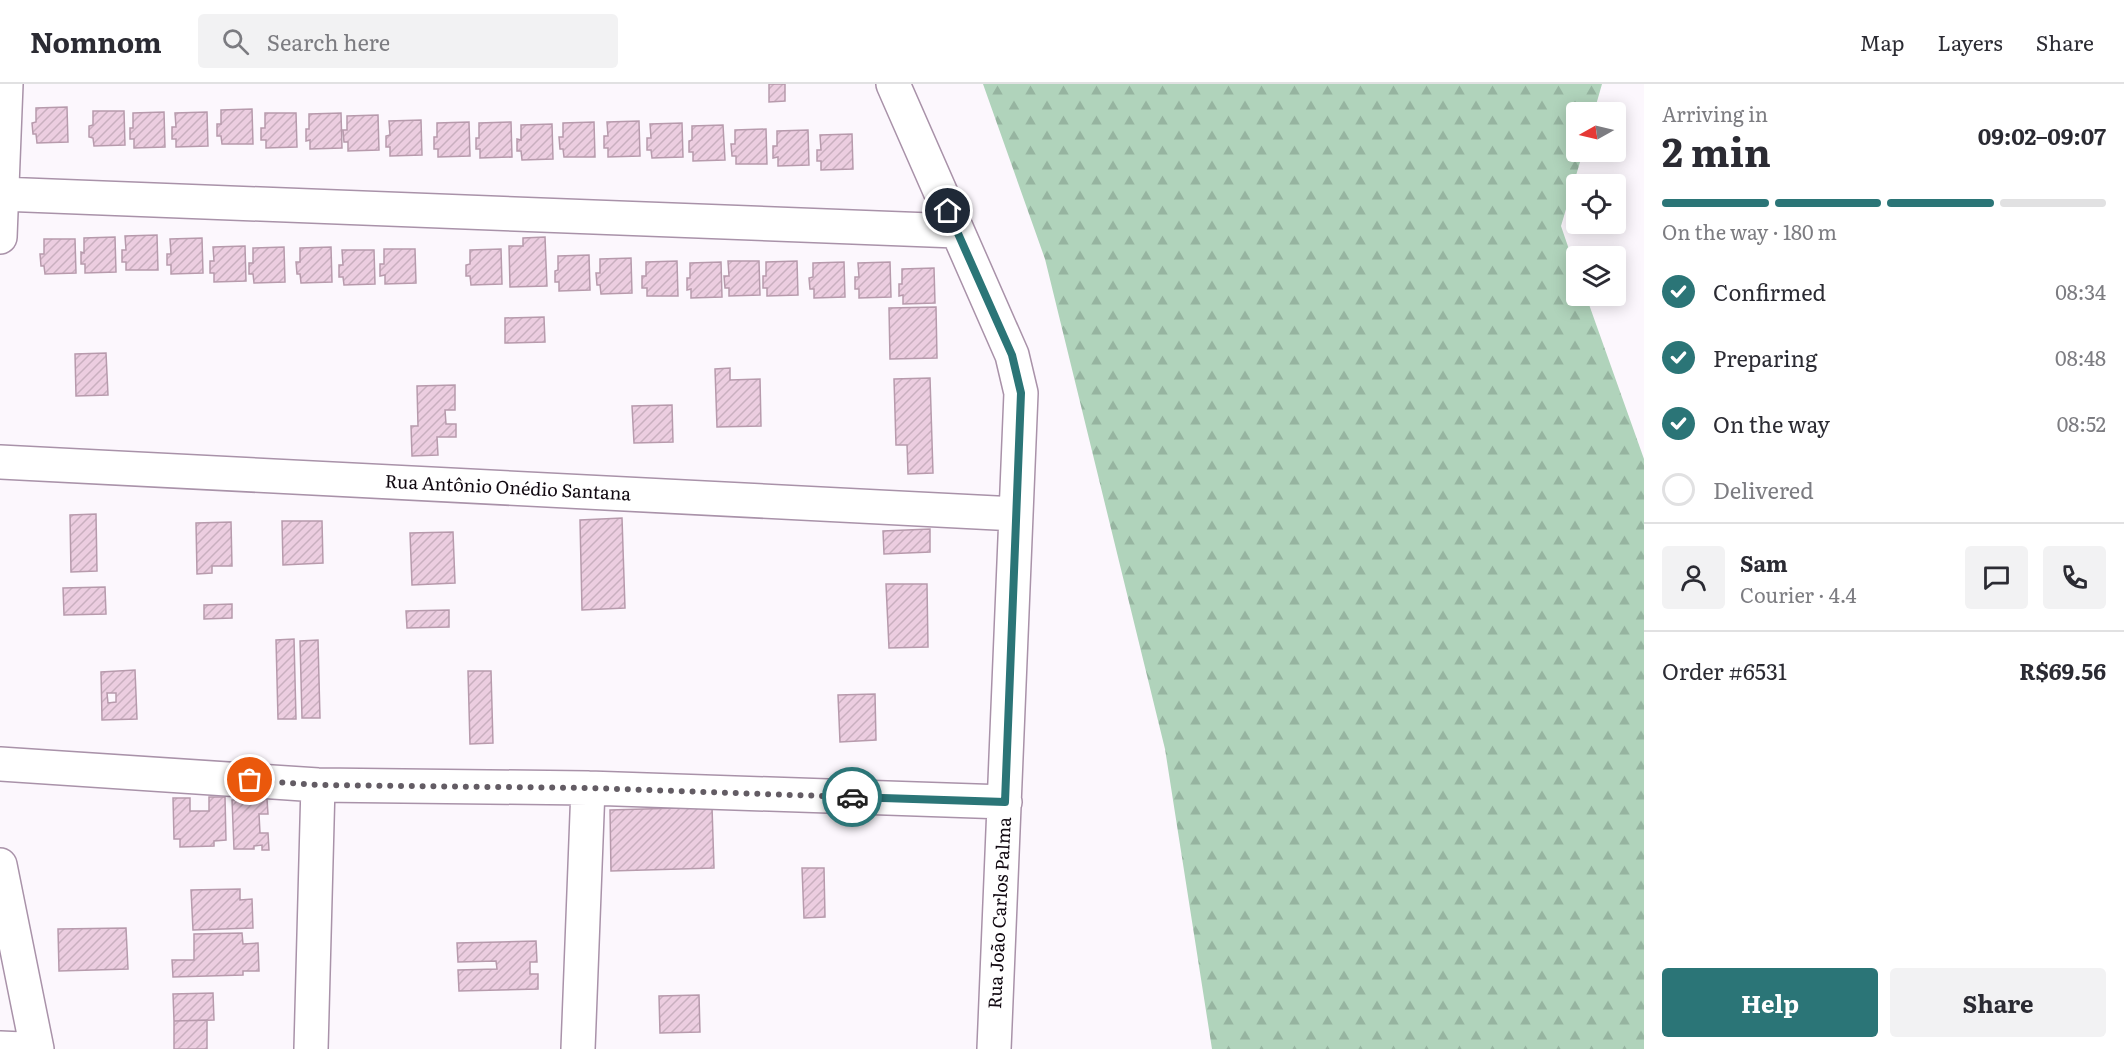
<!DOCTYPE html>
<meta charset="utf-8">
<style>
:root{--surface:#fff;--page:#f2f2f3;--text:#2b2b33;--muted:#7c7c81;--line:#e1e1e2;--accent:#2b7577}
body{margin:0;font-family:Literata,serif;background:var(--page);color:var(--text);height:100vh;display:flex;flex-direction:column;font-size:22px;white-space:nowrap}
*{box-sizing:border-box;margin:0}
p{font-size:20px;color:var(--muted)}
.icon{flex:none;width:33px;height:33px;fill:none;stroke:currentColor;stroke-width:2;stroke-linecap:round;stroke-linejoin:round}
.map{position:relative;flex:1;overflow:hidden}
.sheet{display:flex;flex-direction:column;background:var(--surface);width:480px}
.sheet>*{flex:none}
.needle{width:39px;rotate:262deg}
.buttons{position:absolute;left:1566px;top:18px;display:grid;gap:12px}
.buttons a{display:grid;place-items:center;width:60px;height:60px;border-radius:6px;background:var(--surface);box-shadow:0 3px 15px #0003;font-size:30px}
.pin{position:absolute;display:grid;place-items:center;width:51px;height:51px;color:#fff;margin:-26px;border:3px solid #fff;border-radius:50%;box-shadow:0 2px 6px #0007}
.courier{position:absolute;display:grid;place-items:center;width:60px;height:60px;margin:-30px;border:4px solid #2b7577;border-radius:50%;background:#fff;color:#222;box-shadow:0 2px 8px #0007}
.overview em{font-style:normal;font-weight:700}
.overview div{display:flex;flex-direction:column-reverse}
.overview{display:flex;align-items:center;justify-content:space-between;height:102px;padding:0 18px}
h1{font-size:39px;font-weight:700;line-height:45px}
.bar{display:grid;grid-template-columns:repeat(4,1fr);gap:9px 6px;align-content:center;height:72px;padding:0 18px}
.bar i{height:8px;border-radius:4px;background:var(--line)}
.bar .active{background:var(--accent)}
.bar p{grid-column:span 4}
.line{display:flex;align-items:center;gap:15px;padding:0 18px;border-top:2px solid var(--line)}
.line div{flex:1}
.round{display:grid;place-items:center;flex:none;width:63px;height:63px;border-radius:6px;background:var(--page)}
ol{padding:0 18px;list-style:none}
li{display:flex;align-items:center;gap:18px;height:66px}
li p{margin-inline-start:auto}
li .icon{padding:6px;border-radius:50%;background:var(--accent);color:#fff;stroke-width:4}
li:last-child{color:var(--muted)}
li i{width:33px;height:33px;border:3px solid var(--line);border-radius:50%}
.cta{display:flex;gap:12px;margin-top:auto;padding:12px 18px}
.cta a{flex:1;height:69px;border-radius:6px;background:var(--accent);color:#fff;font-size:24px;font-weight:700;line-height:69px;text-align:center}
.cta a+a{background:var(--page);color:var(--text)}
header{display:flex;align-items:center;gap:36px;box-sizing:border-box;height:84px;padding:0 30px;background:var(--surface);border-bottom:2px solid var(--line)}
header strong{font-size:28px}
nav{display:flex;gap:33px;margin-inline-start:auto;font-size:21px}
.search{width:420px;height:54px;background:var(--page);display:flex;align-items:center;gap:15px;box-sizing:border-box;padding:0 21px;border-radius:6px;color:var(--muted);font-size:22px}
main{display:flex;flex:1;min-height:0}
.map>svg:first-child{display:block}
.forest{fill:url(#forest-firs)}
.building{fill:url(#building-hatch);stroke:#b79aac;stroke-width:1.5;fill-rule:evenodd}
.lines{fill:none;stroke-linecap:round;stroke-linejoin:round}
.minor-casing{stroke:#a992a9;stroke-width:36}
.minor{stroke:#fff;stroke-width:33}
.done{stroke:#635c64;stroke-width:6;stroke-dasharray:0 10.8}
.route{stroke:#2b7577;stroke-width:8}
.labels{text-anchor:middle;stroke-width:4.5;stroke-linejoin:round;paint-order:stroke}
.street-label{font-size:18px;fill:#110911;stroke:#fff}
</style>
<header>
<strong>Nomnom</strong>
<div class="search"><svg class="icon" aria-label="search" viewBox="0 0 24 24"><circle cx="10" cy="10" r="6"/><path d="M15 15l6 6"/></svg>Search here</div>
<nav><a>Map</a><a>Layers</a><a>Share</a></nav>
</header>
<main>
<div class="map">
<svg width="1644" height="965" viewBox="0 0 1644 965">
<defs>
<pattern id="forest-firs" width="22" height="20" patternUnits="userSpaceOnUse" patternTransform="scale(1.5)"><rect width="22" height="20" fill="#b0d3bb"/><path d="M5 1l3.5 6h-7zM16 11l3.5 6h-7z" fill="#96b4a0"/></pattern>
<pattern id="building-hatch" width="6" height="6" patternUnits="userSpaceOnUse" patternTransform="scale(1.5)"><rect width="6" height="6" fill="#eccde0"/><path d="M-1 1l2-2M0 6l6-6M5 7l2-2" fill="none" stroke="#c9afbf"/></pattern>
</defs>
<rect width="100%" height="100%" fill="#fcf7fd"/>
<!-- forest -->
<path class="forest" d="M 983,0 L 1602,0 L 1594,28 L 1576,28 L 1576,68 L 1583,68 L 1561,142 L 1576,186 L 1576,212 L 1586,212 L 1644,375 L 1644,965 L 1212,965 L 1165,665 L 1045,175 Z"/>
<!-- building -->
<path class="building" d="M 769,0 L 785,0 L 785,17 L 769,18 Z
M 67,23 L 68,58 L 37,59 L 36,50 L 33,50 L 32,39 L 36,38 L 36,24 Z
M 252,25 L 253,60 L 222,60 L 221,52 L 217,52 L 217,40 L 221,40 L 221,26 Z
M 93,27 L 124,27 L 125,61 L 94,62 L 93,54 L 89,53 L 89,42 L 93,41 Z
M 164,28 L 165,63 L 134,64 L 134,55 L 130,55 L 130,44 L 133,44 L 133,29 Z
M 207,28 L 208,62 L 176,63 L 176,55 L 172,55 L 172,43 L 176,43 L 175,29 Z
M 265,29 L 296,29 L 297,63 L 266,64 L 266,56 L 261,56 L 261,44 L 265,44 Z
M 341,29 L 342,64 L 310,65 L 310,56 L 306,57 L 306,45 L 309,45 L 309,30 Z
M 378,31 L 379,66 L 348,67 L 348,58 L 344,58 L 343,46 L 347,46 L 347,32 Z
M 421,36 L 422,71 L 390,72 L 390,63 L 386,63 L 386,52 L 390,51 L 389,37 Z
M 639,37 L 640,72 L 608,73 L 608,64 L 604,64 L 604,52 L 608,52 L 607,38 Z
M 469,38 L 470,72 L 438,73 L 438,65 L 434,65 L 434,53 L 437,53 L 437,39 Z
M 511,38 L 512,73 L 480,74 L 480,65 L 476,65 L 476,54 L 479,54 L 479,39 Z
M 594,38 L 595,73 L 564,73 L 563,65 L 560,65 L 559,53 L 563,53 L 563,39 Z
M 682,39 L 683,73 L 652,74 L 651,66 L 647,66 L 647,54 L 651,54 L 650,40 Z
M 552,40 L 553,75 L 522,76 L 521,67 L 517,67 L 517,55 L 521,56 L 521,41 Z
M 723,41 L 725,76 L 693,77 L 693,68 L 689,68 L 689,57 L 692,56 L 692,42 Z
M 766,45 L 767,80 L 736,80 L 736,72 L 732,72 L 731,60 L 735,60 L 735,46 Z
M 808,46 L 809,81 L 778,82 L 778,73 L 773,74 L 773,62 L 777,62 L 777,47 Z
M 852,50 L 853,85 L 821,86 L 821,77 L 817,77 L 817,66 L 821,66 L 820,51 Z
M 157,151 L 158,186 L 126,186 L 126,178 L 122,178 L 122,166 L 126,166 L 125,152 Z
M 115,153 L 116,188 L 85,189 L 85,180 L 81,180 L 81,168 L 84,169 L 84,154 Z
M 545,153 L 547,202 L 510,203 L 509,162 L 523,162 L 523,154 Z
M 202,154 L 203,189 L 171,190 L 171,181 L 167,181 L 167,170 L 171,170 L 170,155 Z
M 44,155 L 75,155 L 76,189 L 45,190 L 44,182 L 41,182 L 40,170 L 44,170 Z
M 245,162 L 246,197 L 214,198 L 214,189 L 210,189 L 210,177 L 214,177 L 213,163 Z
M 284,163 L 285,198 L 254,199 L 253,190 L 249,190 L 249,179 L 253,179 L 253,164 Z
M 331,163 L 332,198 L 301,199 L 300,190 L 297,190 L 296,178 L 300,178 L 300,164 Z
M 384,165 L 415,165 L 416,199 L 385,200 L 385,191 L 380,192 L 380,180 L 384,180 Z
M 501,165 L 502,200 L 471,201 L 470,192 L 466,192 L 466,181 L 470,180 L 470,166 Z
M 342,166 L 374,166 L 375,200 L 344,201 L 343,193 L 339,193 L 339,181 L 343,181 Z
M 589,171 L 590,206 L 559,207 L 559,198 L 555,198 L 555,187 L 558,186 L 558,172 Z
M 631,174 L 632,209 L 601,210 L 600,201 L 597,201 L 596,189 L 600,189 L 600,175 Z
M 677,177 L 678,212 L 647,212 L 647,204 L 642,204 L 642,192 L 646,192 L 646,178 Z
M 728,177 L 759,177 L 760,211 L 729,212 L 729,204 L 725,204 L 724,192 L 729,192 Z
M 797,177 L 798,211 L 767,212 L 767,204 L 763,204 L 763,192 L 766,192 L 766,178 Z
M 721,178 L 722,213 L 691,214 L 691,205 L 687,206 L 687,194 L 690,194 L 690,179 Z
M 844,178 L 845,213 L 814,214 L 814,205 L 810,205 L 809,194 L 813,193 L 813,179 Z
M 890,178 L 891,213 L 859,214 L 859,205 L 855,205 L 855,193 L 859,193 L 858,179 Z
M 934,184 L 935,219 L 903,220 L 903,211 L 899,212 L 899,200 L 902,200 L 902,185 Z
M 936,223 L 937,274 L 890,275 L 889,224 Z
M 544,233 L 545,258 L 505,259 L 505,234 Z
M 106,269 L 108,311 L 76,312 L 75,270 Z
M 730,284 L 730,296 L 760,295 L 761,342 L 717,343 L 715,285 Z
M 930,294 L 933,389 L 908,390 L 907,361 L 896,361 L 894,295 Z
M 455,301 L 455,326 L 445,326 L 446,340 L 456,340 L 456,353 L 437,353 L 438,371 L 412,372 L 411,342 L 418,342 L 417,302 Z
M 672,321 L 673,358 L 634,359 L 632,322 Z
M 96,430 L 97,487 L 71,488 L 70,431 Z
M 622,434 L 625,524 L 582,526 L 580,436 Z
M 282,437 L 322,437 L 323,479 L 283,481 Z
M 231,438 L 232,482 L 212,482 L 212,489 L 197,490 L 196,439 Z
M 930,445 L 930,468 L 884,470 L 883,447 Z
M 453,448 L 455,499 L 412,501 L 410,449 Z
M 886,500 L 927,500 L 928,563 L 889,564 Z
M 105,503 L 106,530 L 64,531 L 63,504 Z
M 232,520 L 232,534 L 204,535 L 204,521 Z
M 449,526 L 449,543 L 407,544 L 406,527 Z
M 294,555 L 296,635 L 278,635 L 276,556 Z
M 318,556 L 320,634 L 302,634 L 300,557 Z
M 135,586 L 137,635 L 102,636 L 101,588 ZM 107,609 L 116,609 L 116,618 L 108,619 Z
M 468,587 L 491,587 L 493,659 L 470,660 Z
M 875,610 L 876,656 L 840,658 L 838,611 Z
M 209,713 L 225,713 L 226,756 L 214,757 L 214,762 L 180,763 L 180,755 L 174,755 L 173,714 L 190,714 L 190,727 L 209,727 Z
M 267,715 L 268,730 L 259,730 L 260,749 L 268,749 L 269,766 L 262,766 L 262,761 L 254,762 L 254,765 L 234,765 L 232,716 Z
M 712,723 L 714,784 L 611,787 L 610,726 Z
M 802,784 L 824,784 L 825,833 L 804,834 Z
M 240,805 L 240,816 L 252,815 L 253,844 L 193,846 L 191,806 Z
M 126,844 L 128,885 L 59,887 L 58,845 Z
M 242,849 L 243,860 L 258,859 L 259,887 L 243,887 L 243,891 L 173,893 L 172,876 L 194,876 L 194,850 Z
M 536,857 L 537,878 L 530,878 L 530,890 L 538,890 L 538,905 L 459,907 L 458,886 L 497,885 L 496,877 L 458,878 L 457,859 Z
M 213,909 L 214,936 L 174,937 L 173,910 Z
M 699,911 L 700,948 L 660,949 L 659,912 Z
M 207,936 L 207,965 L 174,965 L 174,937 Z"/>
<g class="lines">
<defs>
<path id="minor" d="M 893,0 L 1012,271 L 1021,309 L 994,965
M 0,110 L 956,147
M 0,153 L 6,0
M 0,378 L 1016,430
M 0,680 L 318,701 L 588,704 L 1005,718
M 0,781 L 37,965
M 0,964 L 23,965
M 311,965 L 318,701
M 578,965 L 588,704"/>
</defs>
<!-- minor casing -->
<use href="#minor" class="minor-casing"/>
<!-- minor -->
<use href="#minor" class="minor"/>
</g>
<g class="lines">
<!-- done -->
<path class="done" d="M 250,696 L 318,701 L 588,704 L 852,713"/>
<!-- route -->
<path class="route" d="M 852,713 L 1005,718 L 1021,309 L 1012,271 L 948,127"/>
</g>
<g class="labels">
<!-- street labels -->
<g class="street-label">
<text transform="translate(508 404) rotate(3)" y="6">Rua Antônio Onédio Santana</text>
<text transform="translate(1000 829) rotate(-87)" y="6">Rua João Carlos Palma</text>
</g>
</g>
</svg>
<div class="buttons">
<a><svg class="needle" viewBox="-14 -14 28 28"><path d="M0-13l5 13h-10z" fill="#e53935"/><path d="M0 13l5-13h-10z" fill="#7c7c81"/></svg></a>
<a><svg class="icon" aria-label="locate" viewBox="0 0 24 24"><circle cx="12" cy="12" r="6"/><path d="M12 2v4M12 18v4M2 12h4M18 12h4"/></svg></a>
<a><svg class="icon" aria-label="layers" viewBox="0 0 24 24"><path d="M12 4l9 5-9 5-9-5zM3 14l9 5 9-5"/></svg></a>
</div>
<div class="pin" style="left:250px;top:696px;background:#ea580c"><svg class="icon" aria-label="bag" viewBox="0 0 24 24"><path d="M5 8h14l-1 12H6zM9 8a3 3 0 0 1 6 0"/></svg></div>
<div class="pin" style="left:948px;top:127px;background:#1f2937"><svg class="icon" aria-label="home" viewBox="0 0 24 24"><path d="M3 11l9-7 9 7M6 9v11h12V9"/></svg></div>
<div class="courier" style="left:852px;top:713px"><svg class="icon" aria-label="car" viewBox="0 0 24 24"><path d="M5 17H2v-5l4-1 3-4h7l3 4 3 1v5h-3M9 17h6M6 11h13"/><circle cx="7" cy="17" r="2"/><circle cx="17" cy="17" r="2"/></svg></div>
</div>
<section class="sheet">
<div class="overview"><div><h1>2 min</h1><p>Arriving in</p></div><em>09:02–09:07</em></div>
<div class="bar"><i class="active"></i><i class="active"></i><i class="active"></i><i></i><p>On the way · 180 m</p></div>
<ol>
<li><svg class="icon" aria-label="check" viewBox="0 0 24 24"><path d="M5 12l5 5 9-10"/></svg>Confirmed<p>08:34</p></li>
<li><svg class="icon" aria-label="check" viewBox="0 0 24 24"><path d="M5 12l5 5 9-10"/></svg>Preparing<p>08:48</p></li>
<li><svg class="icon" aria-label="check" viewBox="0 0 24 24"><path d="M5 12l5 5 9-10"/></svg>On the way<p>08:52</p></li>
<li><i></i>Delivered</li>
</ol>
<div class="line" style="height:108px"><a class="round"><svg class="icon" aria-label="person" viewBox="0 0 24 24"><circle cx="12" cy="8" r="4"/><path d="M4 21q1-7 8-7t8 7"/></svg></a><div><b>Sam</b><p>Courier · 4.4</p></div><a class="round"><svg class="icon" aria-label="chat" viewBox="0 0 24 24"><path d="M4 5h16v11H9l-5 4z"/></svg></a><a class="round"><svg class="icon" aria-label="phone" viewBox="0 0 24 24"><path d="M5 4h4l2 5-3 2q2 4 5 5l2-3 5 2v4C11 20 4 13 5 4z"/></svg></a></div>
<div class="line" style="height:78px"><div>Order #6531</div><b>R$69.56</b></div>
<div class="cta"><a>Help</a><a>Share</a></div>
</section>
</main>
